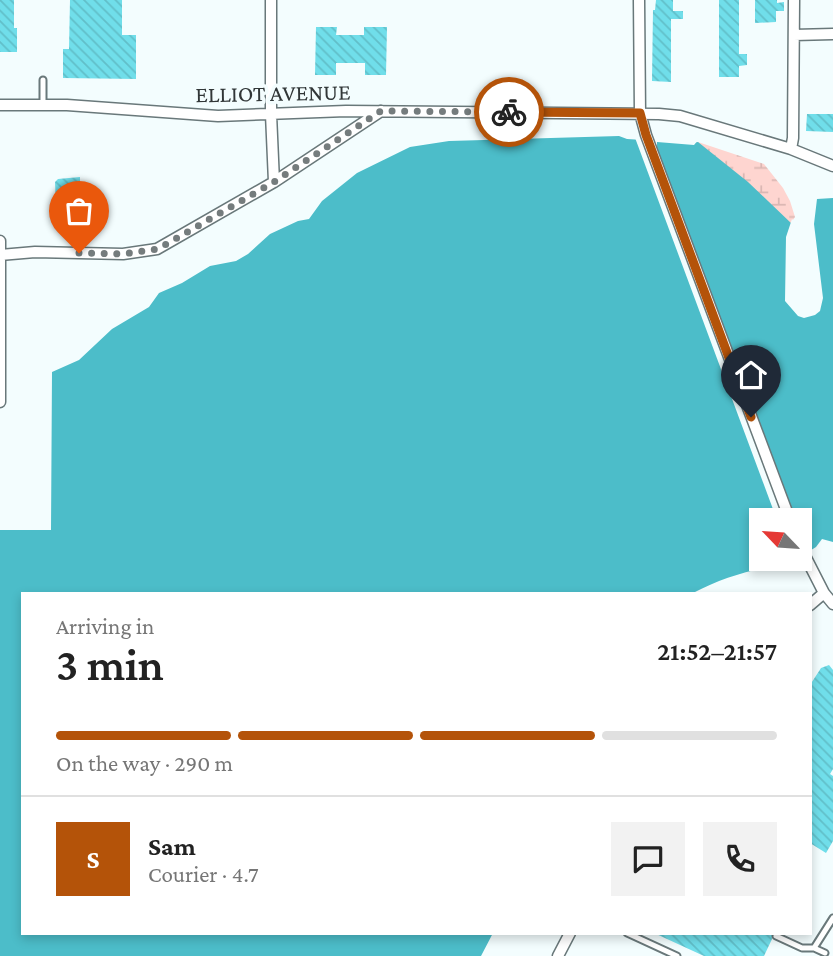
<!DOCTYPE html>
<meta charset="utf-8">
<style>
:root{--surface:#fff;--page:#f2f2f2;--text:#222;--muted:#767676;--line:#e0e0e0;--accent:#b45309}
body{margin:0;font-family:"Crimson Pro",serif;background:var(--page);color:var(--text);height:100vh;display:flex;flex-direction:column;font-size:26px;white-space:nowrap}
*{box-sizing:border-box;margin:0}
p{font-size:23px;color:var(--muted)}
.icon{flex:none;width:38px;height:38px;fill:none;stroke:currentColor;stroke-width:2;stroke-linecap:round;stroke-linejoin:round}
.map{position:relative;flex:1;overflow:hidden}
.details{position:absolute;left:21px;top:592px;width:791px;height:343px;display:flex;flex-direction:column;background:var(--surface);border-radius:0px;box-shadow:0 4px 10px #0003}
.details>*{flex:none}
.needle{width:46px;rotate:295deg}
.controls{position:absolute;left:749px;top:508px;display:grid;gap:14px}
.controls a{display:grid;place-items:center;width:63px;height:63px;border-radius:0px;background:var(--surface);box-shadow:0 4px 10px #0003;font-size:35px}
.pin{position:absolute;display:grid;place-items:center;width:60px;height:60px;color:#fff;margin:-72px -30px;border-radius:50% 50% 50% 0;rotate:-45deg;box-shadow:0 0 7px #0007}
.pin .icon{rotate:45deg}
.courier{position:absolute;display:grid;place-items:center;width:70px;height:70px;margin:-35px;border:5px solid #b45309;border-radius:50%;background:#fff;color:#222;box-shadow:0 2px 9px #0007}
.overview em{font-style:normal;font-weight:600}
.overview div{display:flex;flex-direction:column-reverse}
.overview{display:flex;align-items:center;justify-content:space-between;height:119px;padding:0 35px}
h1{font-size:46px;font-weight:600;line-height:52px}
.bar{display:grid;grid-template-columns:repeat(4,1fr);gap:10px 7px;align-content:center;height:84px;padding:0 35px}
.bar i{height:9px;border-radius:5px;background:var(--line)}
.bar .on{background:var(--accent)}
.bar p{grid-column:span 4}
.line{display:flex;align-items:center;gap:18px;padding:0 35px;border-top:2px solid var(--line)}
.line div{flex:1}
.round{display:grid;place-items:center;flex:none;width:74px;height:74px;border-radius:0px;background:var(--page)}
.map>svg:first-child{display:block}
.wetland{fill:url(#wetland-marsh)}
.water{fill:#4cbdc9}
.pier{fill:#f3fdfe}
.building{fill:url(#building-back-hatch)}
.lines{fill:none;stroke-linecap:round;stroke-linejoin:round}
.lane-casing{stroke:#69787a;stroke-width:9}
.street-casing{stroke:#69787a;stroke-width:13}
.lane{stroke:#fff;stroke-width:5}
.street{stroke:#fff;stroke-width:10}
.done{stroke:#757c7d;stroke-width:7;stroke-dasharray:0 12.6}
.route{stroke:#b45309;stroke-width:9}
.labels{text-anchor:middle;stroke-width:7;stroke-linejoin:round;paint-order:stroke}
.street-label{font-size:23px;fill:#313738;stroke:#f3fdfe}
</style>
<div class="map">
<svg width="833" height="956" viewBox="0 0 833 956">
<defs>
<pattern id="wetland-marsh" width="20" height="14" patternUnits="userSpaceOnUse" patternTransform="scale(1.75)"><rect width="20" height="14" fill="#fed5d0"/><path d="M1 5h8M5 5V1M11 12h8M15 12V8" fill="none" stroke="#dab7b3"/></pattern>
<pattern id="building-back-hatch" width="6" height="6" patternUnits="userSpaceOnUse" patternTransform="scale(1.75)"><rect width="6" height="6" fill="#70deea"/><path d="M-1 5l2 2M0 0l6 6M5-1l2 2" fill="none" stroke="#61bfc9"/></pattern>
</defs>
<rect width="100%" height="100%" fill="#f3fdfe"/>
<!-- wetland -->
<path class="wetland" d="M 698,142 L 764,164 L 783,188 L 790,201 L 795,217 L 788,227 L 680,145 Z"/>
<!-- water -->
<path class="water" d="M 619,136 L 627,139 L 690,143 L 698,142 L 748,182 L 792,224 L 797,303 L 813,303 L 815,270 L 813,197 L 833,196 L 833,542 L 822,539 L 816,547 L 800,557 L 800,520 L 761,520 L 761,558 L 795,558 L 790,564 C 755,568 724,577 693,593 L 23,593 L 23,933 L 493,933 L 481,956 L 0,956 L 0,530 L 51,530 L 52,372 L 79,360 L 112,329 L 149,307 L 159,293 L 182,283 L 210,266 L 236,261 L 248,254 L 270,234 L 298,221 L 309,219 L 322,201 L 357,173 L 410,147 L 449,141 Z"/>
<!-- pier -->
<path class="pier" d="M 634,135 L 700,138 L 694,145 L 657,142 L 657,148 L 796,520 L 777,520 Z
M 817,193 L 833,194 L 833,198 L 817,199 L 814,224 L 823,298 L 820,311 L 815,315 L 804,318 L 798,316 L 785,301 L 786,237 L 792,219 L 796,223 L 794,230 L 798,257 L 796,267 L 800,283 L 800,302 L 806,303 L 812,298 L 813,280 L 805,211 L 810,196 Z"/>
<!-- building -->
<path class="building" d="M 0,0 L 14,0 L 14,28 L 17,28 L 17,52 L 0,52 Z
M 70,0 L 122,0 L 122,35 L 136,35 L 136,79 L 63,78 L 63,49 L 69,49 Z
M 656,0 L 673,0 L 673,11 L 683,11 L 683,19 L 671,19 L 671,82 L 652,81 L 653,10 L 655,10 Z
M 719,0 L 739,0 L 739,54 L 747,54 L 747,65 L 739,66 L 739,77 L 719,77 Z
M 755,0 L 777,0 L 777,3 L 784,2 L 784,11 L 776,11 L 776,22 L 755,23 Z
M 316,27 L 337,27 L 336,35 L 364,35 L 364,27 L 387,27 L 386,75 L 365,75 L 365,63 L 336,63 L 336,75 L 315,75 Z
M 807,114 L 833,114 L 833,132 L 806,131 Z
M 80,177 L 80,186 L 94,186 L 94,220 L 78,219 L 78,228 L 57,228 L 55,182 L 58,179 Z
M 829,665 L 833,670 L 833,769 L 830,774 L 833,776 L 833,841 L 826,853 L 810,843 L 810,685 L 821,668 Z
M 654,933 L 772,933 L 772,939 L 764,956 L 704,956 Z"/>
<g class="lines">
<defs>
<path id="lane" d="M 43,104 L 43,80
M 627,933 L 677,956
M 776,936 L 802,948 L 814,948 L 825,953
M 814,948 L 833,918"/>
<path id="street" d="M 271,0 L 271,114 L 274,182
M 639,0 L 640,113 L 646,135 L 790,520
M 794,35 L 833,34
M 0,105 L 67,105 L 218,116 L 346,111 L 659,114 L 680,116 L 791,149 L 833,166
M 791,149 L 793,138 L 794,0
M 0,241 L 0,402
M 0,255 L 35,252 L 123,254 L 157,249 L 274,182 L 381,111
M 800,546 L 824,593 L 833,604
M 810,605 L 824,593
M 558,956 L 570,933"/>
</defs>
<!-- lane casing -->
<use href="#lane" class="lane-casing"/>
<!-- street casing -->
<use href="#street" class="street-casing"/>
<!-- lane -->
<use href="#lane" class="lane"/>
<!-- street -->
<use href="#street" class="street"/>
</g>
<g class="lines">
<!-- done -->
<path class="done" d="M 79,253 L 123,254 L 158,249 L 274,182 L 381,111 L 509,112"/>
<!-- route -->
<path class="route" d="M 509,112 L 640,113 L 646,135 L 751,417"/>
</g>
<g class="labels">
<!-- street labels -->
<g class="street-label">
<text transform="translate(273 93) rotate(-1)" y="8">ELLIOT AVENUE</text>
</g>
</g>
</svg>
<div class="controls">
<a><svg class="needle" viewBox="-14 -14 28 28"><path d="M0-13l5 13h-10z" fill="#e53935"/><path d="M0 13l5-13h-10z" fill="#767676"/></svg></a>
</div>
<div class="pin" style="left:79px;top:253px;background:#ea580c"><svg class="icon" aria-label="bag" viewBox="0 0 24 24"><path d="M5 8h14l-1 12H6zM9 8a3 3 0 0 1 6 0"/></svg></div>
<div class="pin" style="left:751px;top:417px;background:#1f2937"><svg class="icon" aria-label="home" viewBox="0 0 24 24"><path d="M3 11l9-7 9 7M6 9v11h12V9"/></svg></div>
<div class="courier" style="left:509px;top:112px"><svg class="icon" aria-label="bike" viewBox="0 0 24 24"><circle cx="6" cy="16" r="4"/><circle cx="18" cy="16" r="4"/><path d="M6 16l4-8h5l3 8M10 8l3 8H6M13 5h3"/></svg></div>
<section class="details">
<div class="overview"><div><h1>3 min</h1><p>Arriving in</p></div><em>21:52–21:57</em></div>
<div class="bar"><i class="on"></i><i class="on"></i><i class="on"></i><i></i><p>On the way · 290 m</p></div>
<div class="line" style="height:126px"><b class="round" style="background:var(--accent);color:#fff">S</b><div><b>Sam</b><p>Courier · 4.7</p></div><a class="round"><svg class="icon" aria-label="chat" viewBox="0 0 24 24"><path d="M4 5h16v11H9l-5 4z"/></svg></a><a class="round"><svg class="icon" aria-label="phone" viewBox="0 0 24 24"><path d="M5 4h4l2 5-3 2q2 4 5 5l2-3 5 2v4C11 20 4 13 5 4z"/></svg></a></div>
</section>
</div>
